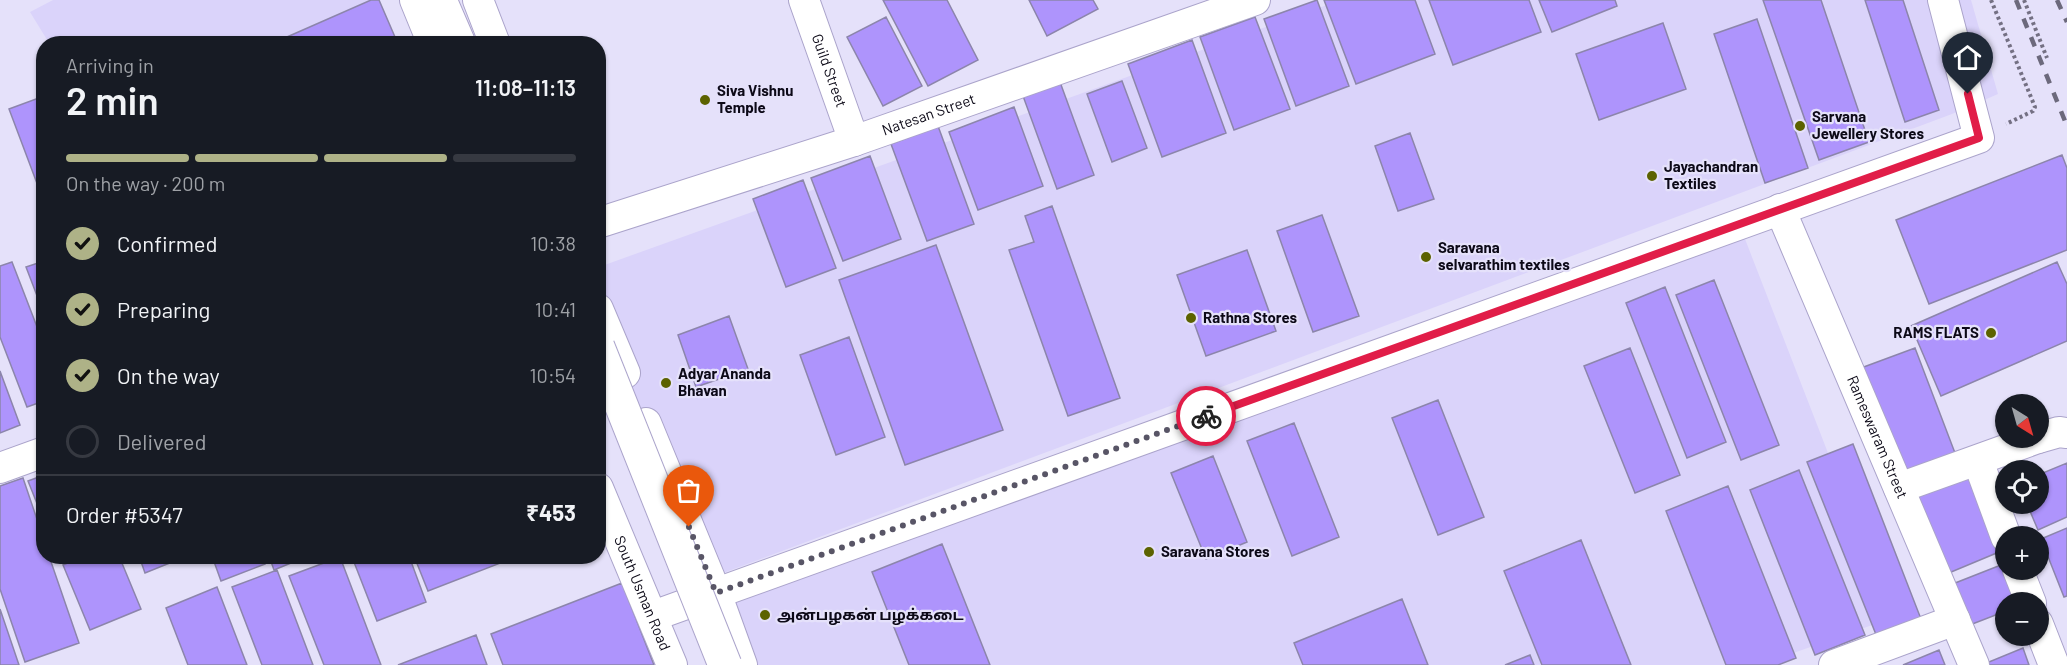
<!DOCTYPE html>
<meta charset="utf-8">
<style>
:root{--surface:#171b24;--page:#242831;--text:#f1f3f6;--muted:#9ea1a6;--line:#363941;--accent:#aeb287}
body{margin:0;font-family:Barlow,"Noto Sans Tamil",sans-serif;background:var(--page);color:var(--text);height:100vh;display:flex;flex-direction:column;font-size:22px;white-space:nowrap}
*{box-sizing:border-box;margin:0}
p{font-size:20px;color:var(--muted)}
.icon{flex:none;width:33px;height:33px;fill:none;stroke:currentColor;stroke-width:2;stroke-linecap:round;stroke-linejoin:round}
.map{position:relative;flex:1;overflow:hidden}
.details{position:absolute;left:36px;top:36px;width:570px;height:528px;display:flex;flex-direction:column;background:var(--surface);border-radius:24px;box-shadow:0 2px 4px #0004}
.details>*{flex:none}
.needle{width:39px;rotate:143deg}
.controls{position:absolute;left:1995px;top:394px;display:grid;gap:12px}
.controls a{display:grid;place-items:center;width:54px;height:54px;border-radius:50%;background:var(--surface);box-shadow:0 2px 4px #0004;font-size:30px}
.pin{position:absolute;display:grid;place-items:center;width:51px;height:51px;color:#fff;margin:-62px -26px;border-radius:50% 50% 50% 0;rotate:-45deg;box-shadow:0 0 6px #0007}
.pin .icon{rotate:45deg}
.courier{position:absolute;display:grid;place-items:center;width:60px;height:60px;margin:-30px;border:4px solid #e11d48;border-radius:50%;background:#fff;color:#222;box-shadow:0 2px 8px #0007}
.summary em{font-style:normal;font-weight:600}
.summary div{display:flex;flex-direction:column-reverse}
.summary{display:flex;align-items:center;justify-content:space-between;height:102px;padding:0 30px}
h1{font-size:39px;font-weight:600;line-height:45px}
.bar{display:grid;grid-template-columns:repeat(4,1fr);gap:9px 6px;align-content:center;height:72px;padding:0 30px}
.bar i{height:8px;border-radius:4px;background:var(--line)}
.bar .current{background:var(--accent)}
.bar p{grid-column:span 4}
.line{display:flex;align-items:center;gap:15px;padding:0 30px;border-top:2px solid var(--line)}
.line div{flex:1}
ol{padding:0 30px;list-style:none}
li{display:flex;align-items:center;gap:18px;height:66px}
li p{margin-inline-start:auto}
li .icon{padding:6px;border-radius:50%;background:var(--accent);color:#111;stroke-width:4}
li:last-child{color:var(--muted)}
li i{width:33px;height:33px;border:3px solid var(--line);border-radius:50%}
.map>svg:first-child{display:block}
.built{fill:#dad3fa}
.building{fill:#ae94fc;stroke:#8c85ab;stroke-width:1.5}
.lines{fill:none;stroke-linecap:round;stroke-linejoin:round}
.minor-casing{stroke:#aba4cb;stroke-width:32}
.major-casing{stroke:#aba4cb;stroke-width:35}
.path{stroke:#747083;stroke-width:4;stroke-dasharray:3 3;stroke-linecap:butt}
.minor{stroke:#fff;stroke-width:30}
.major{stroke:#fff;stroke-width:33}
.rail{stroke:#6c697c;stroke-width:4.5;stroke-dasharray:10 10;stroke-linecap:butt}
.major-bridge-casing{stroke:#aba4cb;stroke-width:35;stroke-linecap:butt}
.major-bridge{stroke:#fff;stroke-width:33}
.done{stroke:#585566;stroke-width:6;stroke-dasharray:0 10.8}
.route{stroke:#e11d48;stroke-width:8}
.poi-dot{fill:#5c6200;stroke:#e5e1fa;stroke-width:2}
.labels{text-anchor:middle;stroke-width:4.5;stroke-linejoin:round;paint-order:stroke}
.street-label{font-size:15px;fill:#0c0917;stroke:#e5e1fa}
.poi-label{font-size:15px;font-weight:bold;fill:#0c0917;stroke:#e5e1fa;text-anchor:start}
</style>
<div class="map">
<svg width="2067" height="665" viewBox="0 0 2067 665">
<rect width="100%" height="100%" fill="#e5e1fa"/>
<!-- built -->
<path class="built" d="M 53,0 L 379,0 L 398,43 L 49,43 L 30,12 Z
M 1341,0 L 1971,0 L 1998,94 L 1952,114 L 699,582 L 599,310 L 599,267 Z
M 1745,239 L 1892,618 L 1760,665 L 734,665 L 709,606 Z"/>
<!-- building -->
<path class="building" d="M 371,0 L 379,0 L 398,44 L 271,44 Z
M 883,0 L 947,0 L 978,60 L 928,86 Z
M 1029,0 L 1093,0 L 1098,9 L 1047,36 Z
M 1317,0 L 1349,86 L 1296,106 L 1264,19 Z
M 1324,0 L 1415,0 L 1435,54 L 1356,84 Z
M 1429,0 L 1529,0 L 1541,32 L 1453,65 Z
M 1539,0 L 1615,0 L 1617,6 L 1552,32 Z
M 1763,0 L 1821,0 L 1869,142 L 1819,160 Z
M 1865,0 L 1903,0 L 1939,110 L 1905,122 Z
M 886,17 L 922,86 L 883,106 L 847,37 Z
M 1255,17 L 1290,109 L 1234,130 L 1200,37 Z
M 1757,19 L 1808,168 L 1765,183 L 1714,34 Z
M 1663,23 L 1686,89 L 1599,120 L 1576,54 Z
M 1192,40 L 1226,133 L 1162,157 L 1128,64 Z
M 1122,81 L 1147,148 L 1112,162 L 1087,94 Z
M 1060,82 L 1094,175 L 1057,189 L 1023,96 Z
M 44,96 L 44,202 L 9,109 Z
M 1014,107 L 1043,186 L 978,210 L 949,132 Z
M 938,126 L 974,224 L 927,241 L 891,144 Z
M 1410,133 L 1434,199 L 1398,211 L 1375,146 Z
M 2062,155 L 2067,168 L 2067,250 L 1929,304 L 1896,220 Z
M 870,156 L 901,239 L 843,261 L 811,178 Z
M 803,180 L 836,268 L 786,287 L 753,199 Z
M 1052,206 L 1120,398 L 1068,416 L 1009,250 L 1034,242 L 1025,216 Z
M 1322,215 L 1359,316 L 1313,332 L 1277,231 Z
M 936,245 L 1003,430 L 905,465 L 839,280 Z
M 1247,250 L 1276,331 L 1206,356 L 1177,275 Z
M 44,261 L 44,314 L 26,267 Z
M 12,262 L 44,345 L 44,401 L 27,407 L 0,337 L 0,266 Z
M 2057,262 L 2067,284 L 2067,341 L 1941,396 L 1911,326 Z
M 1714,280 L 1779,445 L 1741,460 L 1676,295 Z
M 1665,287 L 1726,442 L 1687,458 L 1626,303 Z
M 729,316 L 748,369 L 696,387 L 678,335 Z
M 849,337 L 885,437 L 836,455 L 800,355 Z
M 1630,348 L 1680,475 L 1635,493 L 1584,366 Z
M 1915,348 L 1955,453 L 1901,473 L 1861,368 Z
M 0,371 L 20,425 L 0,433 Z
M 1438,400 L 1484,517 L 1438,535 L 1392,418 Z
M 1294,423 L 1339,537 L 1292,556 L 1247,441 Z
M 1853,444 L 1921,619 L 1877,637 L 1807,462 Z
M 1213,456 L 1247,542 L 1206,559 L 1171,473 Z
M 2067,463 L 2067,517 L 2038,530 L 2027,504 L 2038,504 L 2038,475 Z
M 1799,470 L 1865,635 L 1815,655 L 1750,490 Z
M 1966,471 L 1999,552 L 1944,575 L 1911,493 Z
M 44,475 L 44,521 L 28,481 Z
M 23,478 L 44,540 L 44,556 L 49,556 L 79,643 L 25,662 L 0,589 L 0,486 Z
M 1728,486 L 1796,658 L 1778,665 L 1726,665 L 1666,511 Z
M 2067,528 L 2067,596 L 2064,597 L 2041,539 Z
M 1581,540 L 1631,665 L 1542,665 L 1504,571 Z
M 942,544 L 990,665 L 909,665 L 872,572 Z
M 83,556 L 119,556 L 141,609 L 90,630 L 63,565 Z
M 139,556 L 187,556 L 145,573 Z
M 212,556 L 262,556 L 265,564 L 221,581 Z
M 269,556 L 308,556 L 274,570 Z
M 409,556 L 426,602 L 377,621 L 352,557 Z
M 414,556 L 516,556 L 516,557 L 428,591 Z
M 340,557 L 381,665 L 324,665 L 289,576 Z
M 2006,563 L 2026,603 L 2006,603 L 2006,611 L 1962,628 L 1945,587 Z
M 277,570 L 313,665 L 262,665 L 232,587 Z
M 622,583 L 654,665 L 503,665 L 491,634 Z
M 217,587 L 247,665 L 188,665 L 166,608 Z
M 1402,599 L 1428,665 L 1303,665 L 1294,643 Z
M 0,609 L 19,665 L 0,665 Z
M 476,635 L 487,665 L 398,665 Z
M 2023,648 L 2029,665 L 1985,665 L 1984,664 Z
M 1939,650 L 1945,665 L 1903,665 Z
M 1530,655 L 1534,665 L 1505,665 Z"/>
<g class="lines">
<defs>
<g id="minor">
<path d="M 415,0 L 433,44"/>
<path d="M 478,0 L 495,44"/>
<path id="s1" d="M 804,0 L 854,141"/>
<path id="s2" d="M 1780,209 L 1974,665"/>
<path id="s3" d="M 598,223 L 854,141 L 1255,0"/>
<path d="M 598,309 L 625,373"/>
<path d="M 646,423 L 716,593 L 742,665"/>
<path d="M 2038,438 L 2059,432 L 2067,433"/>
<path d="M 1978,461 L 2006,537"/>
<path d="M 0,468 L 44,452"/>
<path id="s4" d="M 598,488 L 672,665"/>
<path d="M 1899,488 L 2038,438"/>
<path d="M 2018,570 L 2031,603"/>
<path d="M 653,616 L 1979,138 L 1943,0"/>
<path d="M 2038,624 L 2054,665"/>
<path d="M 1834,665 L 1955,620"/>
</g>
<path id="major" d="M 440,0 L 459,44"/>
</defs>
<!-- minor casing -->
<use href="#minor" class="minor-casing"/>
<!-- major casing -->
<use href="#major" class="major-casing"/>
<!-- path -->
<path class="path" d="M 1991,0 L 2035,107 L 2033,111 L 2006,124
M 2024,0 L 2047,58"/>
<!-- minor -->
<use href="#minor" class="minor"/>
<!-- major -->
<use href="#major" class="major"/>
<!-- rail -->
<path class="rail" d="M 2016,0 L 2067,126
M 2057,0 L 2067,22"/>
<defs>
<path id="major-bridge" d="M 598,347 L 725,665"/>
</defs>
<!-- major-bridge casing -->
<use href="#major-bridge" class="major-bridge-casing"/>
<!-- major-bridge -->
<use href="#major-bridge" class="major-bridge"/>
</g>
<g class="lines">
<!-- done -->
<path class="done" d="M 689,527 L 716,593 L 1206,416"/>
<!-- route -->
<path class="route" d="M 1206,416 L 1979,138 L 1968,94"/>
</g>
<!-- markers -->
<g class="poi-dot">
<circle cx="705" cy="100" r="6"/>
<circle cx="1800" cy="126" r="6"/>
<circle cx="1652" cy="176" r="6"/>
<circle cx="1426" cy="257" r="6"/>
<circle cx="1191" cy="318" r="6"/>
<circle cx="1991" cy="333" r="6"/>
<circle cx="666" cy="383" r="6"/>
<circle cx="1149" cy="552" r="6"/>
<circle cx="765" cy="615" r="6"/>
</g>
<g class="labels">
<!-- street labels -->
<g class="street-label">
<text dy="5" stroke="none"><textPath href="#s1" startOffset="75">Guild Street</textPath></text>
<text dy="5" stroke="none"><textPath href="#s3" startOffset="348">Natesan Street</textPath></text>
<text dy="5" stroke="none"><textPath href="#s2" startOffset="248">Rameswaram Street</textPath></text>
<text dy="5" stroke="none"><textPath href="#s4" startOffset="114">South Usman Road</textPath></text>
</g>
<!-- poi labels -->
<g class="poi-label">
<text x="717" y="96">Siva Vishnu<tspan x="717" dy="17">Temple</tspan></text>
<text x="1812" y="122">Sarvana<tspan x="1812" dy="17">Jewellery Stores</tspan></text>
<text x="1664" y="172">Jayachandran<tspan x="1664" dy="17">Textiles</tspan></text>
<text x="1438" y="253">Saravana<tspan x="1438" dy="17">selvarathim textiles</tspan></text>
<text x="1203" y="323">Rathna Stores</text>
<text x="1979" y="338" text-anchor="end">RAMS FLATS</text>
<text x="678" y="379">Adyar Ananda<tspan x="678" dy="17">Bhavan</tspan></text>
<text x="1161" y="557">Saravana Stores</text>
<text x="777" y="620">அன்பழகன் பழக்கடை</text>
</g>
</g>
</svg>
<div class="controls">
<a><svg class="needle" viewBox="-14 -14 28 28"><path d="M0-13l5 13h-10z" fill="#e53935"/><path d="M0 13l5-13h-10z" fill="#9ea1a6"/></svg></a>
<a><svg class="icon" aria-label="locate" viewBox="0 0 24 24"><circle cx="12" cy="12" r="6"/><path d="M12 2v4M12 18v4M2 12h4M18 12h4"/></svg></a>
<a>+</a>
<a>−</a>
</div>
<div class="pin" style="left:689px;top:527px;background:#ea580c"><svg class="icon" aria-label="bag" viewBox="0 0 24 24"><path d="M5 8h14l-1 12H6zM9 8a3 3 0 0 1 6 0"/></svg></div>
<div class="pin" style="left:1968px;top:94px;background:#1f2937"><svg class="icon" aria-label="home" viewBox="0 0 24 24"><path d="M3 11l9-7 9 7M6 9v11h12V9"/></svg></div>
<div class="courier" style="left:1206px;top:416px"><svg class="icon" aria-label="bike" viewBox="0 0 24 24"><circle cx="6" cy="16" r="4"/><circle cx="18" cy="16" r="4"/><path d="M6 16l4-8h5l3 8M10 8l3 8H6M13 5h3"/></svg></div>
<section class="details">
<div class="summary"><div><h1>2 min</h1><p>Arriving in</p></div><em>11:08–11:13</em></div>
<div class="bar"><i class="current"></i><i class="current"></i><i class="current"></i><i></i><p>On the way · 200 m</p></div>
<ol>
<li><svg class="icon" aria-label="check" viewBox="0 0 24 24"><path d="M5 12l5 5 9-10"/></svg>Confirmed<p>10:38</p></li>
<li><svg class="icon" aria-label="check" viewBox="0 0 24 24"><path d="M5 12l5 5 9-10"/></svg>Preparing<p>10:41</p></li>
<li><svg class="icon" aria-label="check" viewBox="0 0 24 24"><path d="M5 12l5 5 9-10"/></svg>On the way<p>10:54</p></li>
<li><i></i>Delivered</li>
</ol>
<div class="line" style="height:78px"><div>Order #5347</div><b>₹453</b></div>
</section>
</div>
